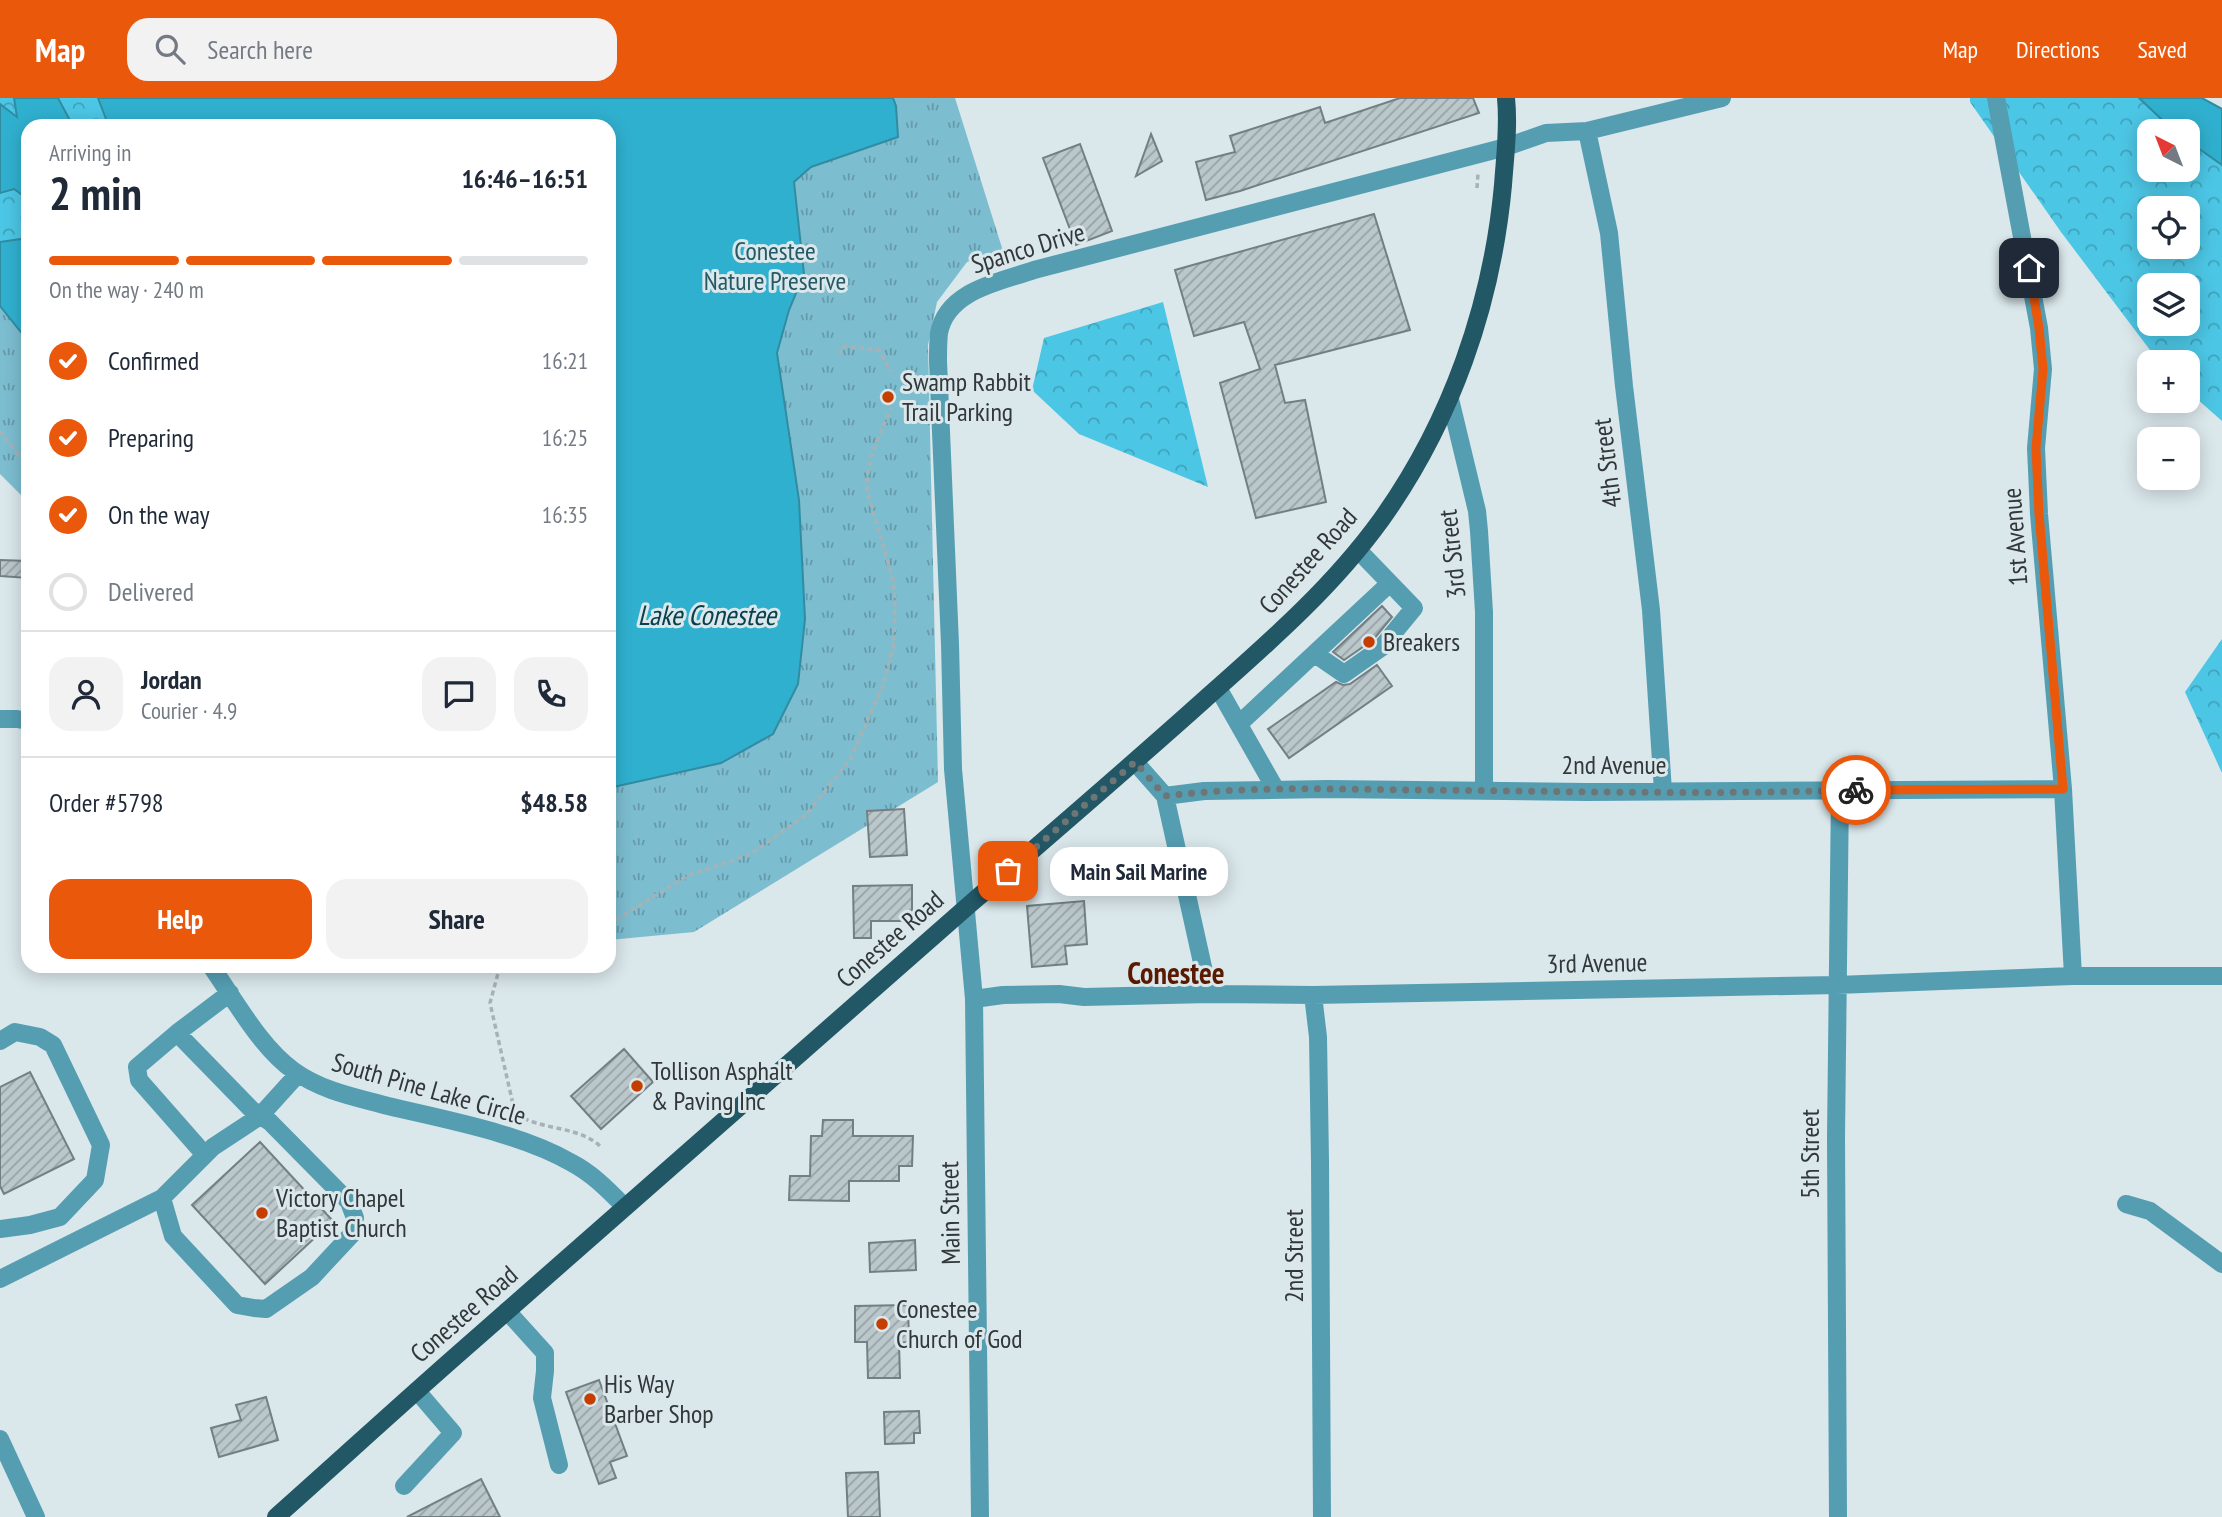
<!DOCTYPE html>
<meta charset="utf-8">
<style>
:root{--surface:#fff;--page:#f2f2f3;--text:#1f2937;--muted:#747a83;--line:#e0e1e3;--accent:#ea580c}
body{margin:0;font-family:"PT Sans Narrow",sans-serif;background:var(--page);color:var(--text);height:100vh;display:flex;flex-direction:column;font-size:26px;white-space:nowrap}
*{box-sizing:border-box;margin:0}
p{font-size:23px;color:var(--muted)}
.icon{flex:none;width:38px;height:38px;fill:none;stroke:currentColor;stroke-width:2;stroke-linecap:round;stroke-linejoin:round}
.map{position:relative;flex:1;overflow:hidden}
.sheet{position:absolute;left:21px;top:21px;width:595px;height:854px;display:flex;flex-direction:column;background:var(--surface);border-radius:21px;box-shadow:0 4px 18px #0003}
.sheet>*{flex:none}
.needle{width:46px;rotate:318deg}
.buttons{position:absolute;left:2137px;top:21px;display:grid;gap:14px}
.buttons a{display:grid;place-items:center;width:63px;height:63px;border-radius:14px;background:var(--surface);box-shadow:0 4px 18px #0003;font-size:35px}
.pin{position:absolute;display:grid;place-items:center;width:60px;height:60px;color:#fff;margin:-30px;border-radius:14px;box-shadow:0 4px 10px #0006}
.courier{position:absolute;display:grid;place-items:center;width:70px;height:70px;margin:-35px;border:5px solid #ea580c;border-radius:50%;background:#fff;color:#222;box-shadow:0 2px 9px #0007}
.bubble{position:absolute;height:49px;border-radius:21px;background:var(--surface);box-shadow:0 4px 18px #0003;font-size:23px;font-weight:700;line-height:49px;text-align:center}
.head em{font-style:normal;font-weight:700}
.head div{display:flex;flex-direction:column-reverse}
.head{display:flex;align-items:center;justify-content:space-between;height:119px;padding:0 28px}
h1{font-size:46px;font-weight:700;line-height:52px}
.bar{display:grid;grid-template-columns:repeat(4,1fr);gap:10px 7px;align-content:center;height:84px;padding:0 28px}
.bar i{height:9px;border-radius:5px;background:var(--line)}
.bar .on{background:var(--accent)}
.bar p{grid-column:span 4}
.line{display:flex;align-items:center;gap:18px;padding:0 28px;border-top:2px solid var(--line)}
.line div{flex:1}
.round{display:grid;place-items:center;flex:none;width:74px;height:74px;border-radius:21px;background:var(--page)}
ol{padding:0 28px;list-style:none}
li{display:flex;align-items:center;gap:21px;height:77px}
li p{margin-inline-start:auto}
li .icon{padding:7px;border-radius:50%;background:var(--accent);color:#fff;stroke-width:4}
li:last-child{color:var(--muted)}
li i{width:38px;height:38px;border:4px solid var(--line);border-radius:50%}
.action{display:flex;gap:14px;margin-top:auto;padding:14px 28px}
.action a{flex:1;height:80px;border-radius:21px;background:var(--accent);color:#fff;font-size:28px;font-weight:700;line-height:80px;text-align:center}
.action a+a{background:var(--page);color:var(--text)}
header{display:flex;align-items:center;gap:42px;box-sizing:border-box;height:98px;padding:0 35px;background:var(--accent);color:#fff}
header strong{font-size:33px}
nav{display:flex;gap:38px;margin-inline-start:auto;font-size:24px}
.search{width:490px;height:63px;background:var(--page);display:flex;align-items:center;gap:18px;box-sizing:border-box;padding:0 24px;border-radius:21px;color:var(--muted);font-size:26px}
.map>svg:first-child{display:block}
.grass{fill:url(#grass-tufts)}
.forest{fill:url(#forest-crowns);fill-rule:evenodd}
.water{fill:#30b0cf;stroke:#318ca2;stroke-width:2}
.building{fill:url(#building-hatch);stroke:#737f82;stroke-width:2}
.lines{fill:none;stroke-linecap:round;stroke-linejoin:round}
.path{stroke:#a7b2b5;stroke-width:3.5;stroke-dasharray:5 3.5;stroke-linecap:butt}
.minor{stroke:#559eb2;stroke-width:18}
.major{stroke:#225765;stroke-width:18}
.done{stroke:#6d7577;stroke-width:7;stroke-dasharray:0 12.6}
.route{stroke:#ea580c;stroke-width:9}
.poi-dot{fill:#c53e00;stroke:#dae7eb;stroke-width:2.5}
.labels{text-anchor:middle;stroke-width:6;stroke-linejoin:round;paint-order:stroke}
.street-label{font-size:26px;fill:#323739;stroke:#dae7eb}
.park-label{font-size:26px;fill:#265966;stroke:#dae7eb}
.poi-label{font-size:26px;fill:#323739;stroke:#dae7eb;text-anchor:start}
.water-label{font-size:28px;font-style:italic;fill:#08404d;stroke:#dae7eb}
.quarter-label{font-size:30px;font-weight:bold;fill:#5a1a02;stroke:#dae7eb}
</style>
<header>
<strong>Map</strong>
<div class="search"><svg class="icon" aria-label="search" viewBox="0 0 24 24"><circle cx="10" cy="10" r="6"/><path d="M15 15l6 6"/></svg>Search here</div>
<nav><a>Map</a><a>Directions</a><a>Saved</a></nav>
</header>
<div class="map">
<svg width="2222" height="1419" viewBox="0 0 2222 1419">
<defs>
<pattern id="grass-tufts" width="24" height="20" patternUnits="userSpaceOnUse" patternTransform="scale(1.75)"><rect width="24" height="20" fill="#7cbdd0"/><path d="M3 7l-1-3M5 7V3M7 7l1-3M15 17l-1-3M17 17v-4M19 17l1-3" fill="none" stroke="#669aaa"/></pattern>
<pattern id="forest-crowns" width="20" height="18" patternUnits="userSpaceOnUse" patternTransform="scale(1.75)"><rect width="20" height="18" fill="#4cc6e5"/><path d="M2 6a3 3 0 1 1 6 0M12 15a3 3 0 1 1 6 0" fill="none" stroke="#40a2bb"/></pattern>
<pattern id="building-hatch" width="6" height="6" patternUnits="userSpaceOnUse" patternTransform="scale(1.75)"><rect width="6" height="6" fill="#bac7cb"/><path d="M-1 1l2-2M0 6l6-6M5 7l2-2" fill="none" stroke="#98a2a6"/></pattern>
</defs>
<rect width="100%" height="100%" fill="#dae7eb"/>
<!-- grass -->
<path class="grass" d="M 0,0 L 955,0 L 1003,153 L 967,164 L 937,204 L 928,247 L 938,684 L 694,834 L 609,842 L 609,28 L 28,28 L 28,404 L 0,376 Z"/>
<!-- forest -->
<path class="forest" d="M 0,0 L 174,0 L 160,28 L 28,28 L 28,166 L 0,162 Z
M 1970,0 L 2139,0 L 2174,33 L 2149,33 L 2149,72 L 2188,72 L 2188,43 L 2222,67 L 2222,323 L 2188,293 L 2188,264 L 2159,264 L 2061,134 L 1970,4 ZM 2149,110 L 2188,110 L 2188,149 L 2149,149 ZM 2149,187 L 2188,187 L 2188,226 L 2149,226 Z
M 1163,204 L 1208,389 L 1079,336 L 1032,292 L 1044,240 Z
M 2222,541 L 2222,675 L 2185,594 Z"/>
<!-- water -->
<path class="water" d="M 14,0 L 58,0 L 73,28 L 28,28 L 28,101 L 14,91 L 0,95 L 0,6 L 17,19 Z
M 98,0 L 893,0 L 896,8 L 898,39 L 811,69 L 794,84 L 804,176 L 789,212 L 777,255 L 799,402 L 805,521 L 798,586 L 773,636 L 721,665 L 609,690 L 609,28 L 114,28 L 106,21 Z
M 2139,0 L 2202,0 L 2222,11 L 2222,67 L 2188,43 L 2188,33 L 2174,33 Z
M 28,140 L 28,243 L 0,208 L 0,144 Z"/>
<!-- building -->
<path class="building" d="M 1400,0 L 1473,0 L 1479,15 L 1240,93 L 1206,102 L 1196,64 L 1235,54 L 1230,38 L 1320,9 L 1325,25 Z
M 1151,36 L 1162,63 L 1136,78 Z
M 1080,46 L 1112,133 L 1076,147 L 1043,60 Z
M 1374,116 L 1410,232 L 1275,267 L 1285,305 L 1305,302 L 1326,404 L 1256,420 L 1220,285 L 1260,271 L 1244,224 L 1194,238 L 1175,172 Z
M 0,462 L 28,463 L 28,480 L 0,478 Z
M 1382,508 L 1392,519 L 1373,542 L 1344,562 L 1333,554 Z
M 1377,567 L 1392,588 L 1289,660 L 1268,631 L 1336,584 L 1343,587 L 1350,586 Z
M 904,711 L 907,757 L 870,759 L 867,713 Z
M 1091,760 L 1109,781 L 1092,795 L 1074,774 Z
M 912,787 L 912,823 L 871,823 L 871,840 L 854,840 L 853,788 Z
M 1084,803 L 1087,846 L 1065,848 L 1067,866 L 1032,869 L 1027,808 Z
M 624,951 L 653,984 L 601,1031 L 571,998 Z
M 30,974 L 74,1061 L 4,1096 L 0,1088 L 0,989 Z
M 823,1022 L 853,1022 L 853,1038 L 913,1038 L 912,1068 L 899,1068 L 899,1083 L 849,1083 L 849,1103 L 789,1102 L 790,1078 L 810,1078 L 811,1038 L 822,1038 Z
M 260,1044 L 333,1123 L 265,1186 L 192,1107 Z
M 915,1142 L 916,1172 L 870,1174 L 869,1145 Z
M 908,1207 L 909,1244 L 899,1245 L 900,1280 L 868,1280 L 867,1244 L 855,1244 L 855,1208 Z
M 599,1282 L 627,1358 L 610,1364 L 616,1380 L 599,1386 L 566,1294 Z
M 266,1299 L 278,1342 L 219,1359 L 211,1330 L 241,1322 L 236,1307 Z
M 919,1313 L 920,1335 L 914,1335 L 914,1345 L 885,1346 L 884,1314 Z
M 878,1374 L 880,1419 L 848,1419 L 846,1375 Z
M 481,1381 L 500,1419 L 407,1419 Z"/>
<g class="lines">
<!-- path -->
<path class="path" d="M 1477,90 L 1478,75
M 840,256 L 842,248 L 879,252 L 891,274
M 0,333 L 28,369
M 609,826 L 687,778 L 751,756 L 807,716 L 851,660 L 883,587 L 894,546 L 895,502 L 893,482 L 867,392 C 866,362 880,337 891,310
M 500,868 L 490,905 L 515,1015 C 540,1033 577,1027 600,1048"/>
<!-- minor -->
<path class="minor" d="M 1996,0 L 2039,230 L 2043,271 L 2036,350 L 2039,416 L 2063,691 L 2073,878
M 1587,33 L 1609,135 L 1624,288 L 1651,512 L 1663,693
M 1450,301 L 1477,413 L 1479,433 L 1484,514 L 1484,692
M 1315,556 L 1344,576 L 1381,550 L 1414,510 L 1358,452
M 1218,590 L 1276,692
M 0,621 L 17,621 L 28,623
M 1240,625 L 1389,486
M 1135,664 L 1165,698 L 1209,896
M 1165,698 L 1204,693 L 1328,691 L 1587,694 L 2063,691
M 211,868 C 235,902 260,949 294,973 C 322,993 355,999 388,1008 C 446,1022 520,1035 572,1065 C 593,1076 609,1093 625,1109
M 1313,897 L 1318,939 L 1320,1063 L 1322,1419
M 974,901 L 1003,897 L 1059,896 L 1084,899 L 1209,896 L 1313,897 L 1837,887 L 2073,878 L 2222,878
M 0,943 L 15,934 L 40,939 L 53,947 L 101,1047 L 95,1082 L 60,1119 L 30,1127 L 0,1131
M 205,1057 L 139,982 L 137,969 L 177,935 L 230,895
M 162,1100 L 173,1138 L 237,1207 L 254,1210 L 266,1211 L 312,1179 L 352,1136 L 355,1120 L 349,1104 L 270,1024 L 252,1012 L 177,935
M 2126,1106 L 2150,1113 L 2222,1166
M 0,1181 L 162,1100 L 213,1049 L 260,1018 L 298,976
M 507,1213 L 545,1255 L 545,1273 L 542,1300 L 559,1367
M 0,1341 L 36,1419
M 404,1388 L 453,1335 L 417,1293
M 980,1419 L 974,901 L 953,671 L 950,546 L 938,263 C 938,254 938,244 939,235 C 947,192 1000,184 1034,172 L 1506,49 L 1546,35 L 1587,33 L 1722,0
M 1838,1419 L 1836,1040 L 1840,692"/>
<!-- major -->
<path class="major" d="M 276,1419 C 339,1363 401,1306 465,1250 C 632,1102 800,954 969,807 C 1048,739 1127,671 1204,602 C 1267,546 1331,491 1381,422 C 1451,324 1492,207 1503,87 C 1505,58 1509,29 1506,0"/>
</g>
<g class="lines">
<!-- done -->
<path class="done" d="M 1008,773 L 1135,664 L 1165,698 C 1248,688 1332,691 1415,692 C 1562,693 1710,697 1856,692"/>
<!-- route -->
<path class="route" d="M 1856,692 L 2063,691 L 2039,416 L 2036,350 L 2043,271 L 2039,230 L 2029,170"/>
</g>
<!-- markers -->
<g class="poi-dot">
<circle cx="888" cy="299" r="7"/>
<circle cx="1369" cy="544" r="7"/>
<circle cx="637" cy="988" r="7"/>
<circle cx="262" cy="1115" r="7"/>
<circle cx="882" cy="1226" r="7"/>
<circle cx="590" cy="1301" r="7"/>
</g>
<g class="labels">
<!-- street labels -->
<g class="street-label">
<text transform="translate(1028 150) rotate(-17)" y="9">Spanco Drive</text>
<text transform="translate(1607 365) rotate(-97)" y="9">4th Street</text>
<text transform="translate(2015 439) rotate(-94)" y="9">1st Avenue</text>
<text transform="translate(1452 456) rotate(-96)" y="9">3rd Street</text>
<text transform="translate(1308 463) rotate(-48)" y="9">Conestee Road</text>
<text x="1614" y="676">2nd Avenue</text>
<text transform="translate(890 841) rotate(-41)" y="9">Conestee Road</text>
<text transform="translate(1597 865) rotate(-1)" y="9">3rd Avenue</text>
<text transform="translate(429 991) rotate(16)" y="9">South Pine Lake Circle</text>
<text transform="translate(1810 1056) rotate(-90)" y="9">5th Street</text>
<text transform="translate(950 1115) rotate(-91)" y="9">Main Street</text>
<text transform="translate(1294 1158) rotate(-90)" y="9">2nd Street</text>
<text transform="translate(464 1216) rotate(-41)" y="9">Conestee Road</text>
</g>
<!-- park labels -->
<g class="park-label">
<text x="775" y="162">Conestee<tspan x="775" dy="30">Nature Preserve</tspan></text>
</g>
<!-- poi labels -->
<g class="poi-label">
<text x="902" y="293">Swamp Rabbit<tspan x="902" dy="30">Trail Parking</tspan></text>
<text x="1383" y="553">Breakers</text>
<text x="651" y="982">Tollison Asphalt<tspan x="651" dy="30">&amp; Paving Inc</tspan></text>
<text x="276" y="1109">Victory Chapel<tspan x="276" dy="30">Baptist Church</tspan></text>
<text x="896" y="1220">Conestee<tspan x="896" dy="30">Church of God</tspan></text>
<text x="604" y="1295">His Way<tspan x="604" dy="30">Barber Shop</tspan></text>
</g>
<!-- water labels -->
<g class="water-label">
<text x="707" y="527">Lake Conestee</text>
</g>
<!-- quarter labels -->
<g class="quarter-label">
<text x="1176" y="886">Conestee</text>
</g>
</g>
</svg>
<div class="buttons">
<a><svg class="needle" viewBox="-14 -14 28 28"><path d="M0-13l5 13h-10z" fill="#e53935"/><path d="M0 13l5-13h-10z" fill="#747a83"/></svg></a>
<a><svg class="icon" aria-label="locate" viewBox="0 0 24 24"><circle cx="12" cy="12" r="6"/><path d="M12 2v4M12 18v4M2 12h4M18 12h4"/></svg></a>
<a><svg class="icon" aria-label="layers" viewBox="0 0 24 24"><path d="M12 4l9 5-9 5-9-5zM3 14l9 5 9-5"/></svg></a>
<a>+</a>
<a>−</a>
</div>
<div class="pin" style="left:1008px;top:773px;background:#ea580c"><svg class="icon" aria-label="bag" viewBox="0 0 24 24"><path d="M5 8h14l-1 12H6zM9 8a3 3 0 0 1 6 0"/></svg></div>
<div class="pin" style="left:2029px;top:170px;background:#1f2937"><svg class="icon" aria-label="home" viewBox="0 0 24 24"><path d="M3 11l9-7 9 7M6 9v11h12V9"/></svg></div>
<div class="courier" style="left:1856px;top:692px"><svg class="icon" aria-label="bike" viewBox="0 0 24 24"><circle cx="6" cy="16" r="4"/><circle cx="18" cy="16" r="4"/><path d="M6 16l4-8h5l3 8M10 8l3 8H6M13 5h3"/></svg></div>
<div class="bubble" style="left:1050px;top:749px;width:178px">Main Sail Marine</div>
<section class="sheet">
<div class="head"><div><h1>2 min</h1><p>Arriving in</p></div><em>16:46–16:51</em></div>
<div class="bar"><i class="on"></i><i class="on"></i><i class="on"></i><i></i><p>On the way · 240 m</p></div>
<ol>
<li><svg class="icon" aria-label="check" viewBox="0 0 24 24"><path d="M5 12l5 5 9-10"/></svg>Confirmed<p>16:21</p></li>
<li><svg class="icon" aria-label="check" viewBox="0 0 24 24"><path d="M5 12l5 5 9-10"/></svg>Preparing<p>16:25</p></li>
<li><svg class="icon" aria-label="check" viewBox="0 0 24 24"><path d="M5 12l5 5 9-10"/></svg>On the way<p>16:35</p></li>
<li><i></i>Delivered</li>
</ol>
<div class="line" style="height:126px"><a class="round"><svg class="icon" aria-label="person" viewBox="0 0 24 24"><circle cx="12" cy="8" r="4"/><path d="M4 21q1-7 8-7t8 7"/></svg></a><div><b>Jordan</b><p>Courier · 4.9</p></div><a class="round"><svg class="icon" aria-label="chat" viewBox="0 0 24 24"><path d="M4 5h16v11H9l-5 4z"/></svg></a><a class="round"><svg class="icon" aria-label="phone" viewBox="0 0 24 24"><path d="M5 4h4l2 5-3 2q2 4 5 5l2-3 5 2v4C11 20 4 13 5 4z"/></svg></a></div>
<div class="line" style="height:91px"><div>Order #5798</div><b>$48.58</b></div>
<div class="action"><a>Help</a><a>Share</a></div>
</section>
</div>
